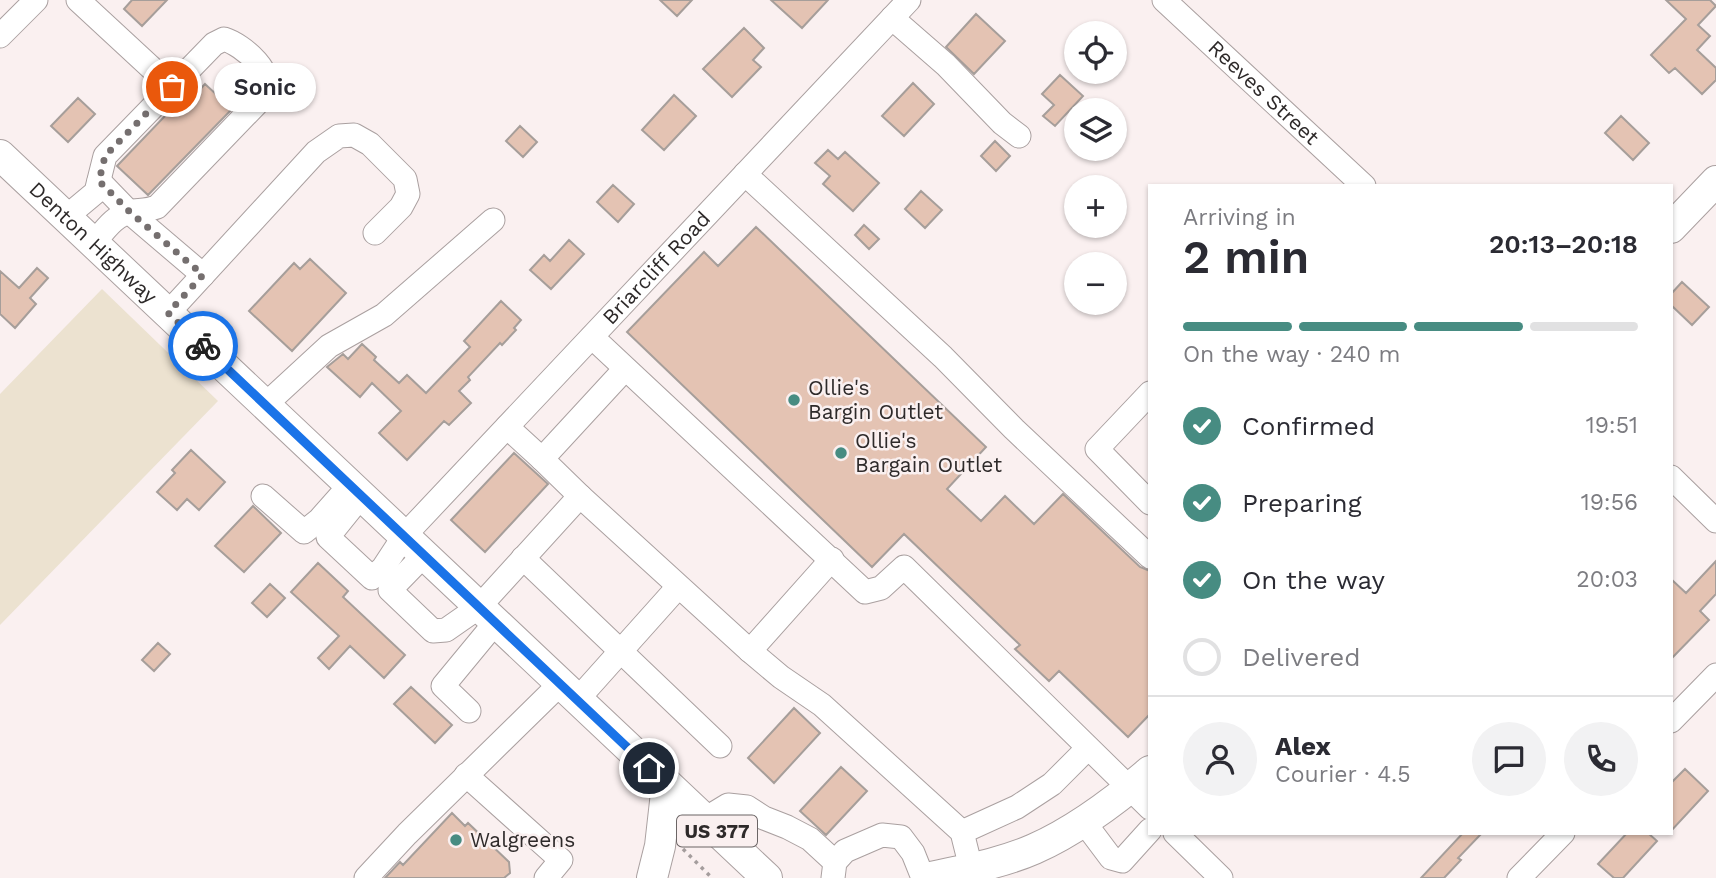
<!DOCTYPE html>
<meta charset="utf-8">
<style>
:root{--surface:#fff;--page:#f2f2f3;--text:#2b2b33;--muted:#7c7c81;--line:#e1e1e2;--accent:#478c82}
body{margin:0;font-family:"Work Sans",sans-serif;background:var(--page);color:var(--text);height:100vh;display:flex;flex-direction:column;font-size:26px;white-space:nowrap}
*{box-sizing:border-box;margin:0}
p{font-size:23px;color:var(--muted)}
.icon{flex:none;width:38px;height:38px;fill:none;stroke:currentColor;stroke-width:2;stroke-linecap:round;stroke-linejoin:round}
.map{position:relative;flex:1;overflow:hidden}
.side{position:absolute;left:1148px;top:184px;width:525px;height:651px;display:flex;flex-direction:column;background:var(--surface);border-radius:0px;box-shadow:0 2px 5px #0004}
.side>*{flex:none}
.buttons{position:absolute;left:1064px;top:21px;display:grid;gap:14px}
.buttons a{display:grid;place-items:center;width:63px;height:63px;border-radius:50%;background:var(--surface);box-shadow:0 2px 5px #0004;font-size:35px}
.pin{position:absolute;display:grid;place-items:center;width:60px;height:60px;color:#fff;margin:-30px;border:4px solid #fff;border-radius:50%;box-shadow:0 2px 7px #0007}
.courier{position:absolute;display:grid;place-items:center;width:70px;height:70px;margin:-35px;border:5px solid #1a73e8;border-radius:50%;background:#fff;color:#222;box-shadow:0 2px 9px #0007}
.bubble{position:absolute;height:49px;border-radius:24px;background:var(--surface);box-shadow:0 2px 5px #0004;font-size:23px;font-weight:600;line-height:49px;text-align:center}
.summary em{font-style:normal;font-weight:600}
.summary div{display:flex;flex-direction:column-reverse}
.summary{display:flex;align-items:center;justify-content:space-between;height:119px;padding:0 35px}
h1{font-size:46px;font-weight:600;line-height:52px}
.bar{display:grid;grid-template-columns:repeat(4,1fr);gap:10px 7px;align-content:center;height:84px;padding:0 35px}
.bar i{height:9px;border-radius:5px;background:var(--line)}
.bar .current{background:var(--accent)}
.bar p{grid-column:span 4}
.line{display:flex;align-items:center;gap:18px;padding:0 35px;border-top:2px solid var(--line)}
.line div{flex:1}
.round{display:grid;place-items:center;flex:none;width:74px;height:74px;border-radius:37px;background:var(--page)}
ol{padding:0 35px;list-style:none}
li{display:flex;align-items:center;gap:21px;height:77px}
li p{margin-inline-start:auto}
li .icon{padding:7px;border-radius:50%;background:var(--accent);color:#fff;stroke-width:4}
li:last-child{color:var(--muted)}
li i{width:38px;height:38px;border:4px solid var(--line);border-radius:50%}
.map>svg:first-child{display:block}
.green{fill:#ece2d0}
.building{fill:#e4c3b3;stroke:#a69e9a;stroke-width:2}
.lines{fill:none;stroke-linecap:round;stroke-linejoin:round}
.minor-casing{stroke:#aaa0a0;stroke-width:25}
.major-casing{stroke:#aaa0a0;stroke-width:32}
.path{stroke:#a49d9d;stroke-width:3.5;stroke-dasharray:3.5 5;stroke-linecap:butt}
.minor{stroke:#fff;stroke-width:23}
.major{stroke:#fff;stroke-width:30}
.done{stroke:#756f6f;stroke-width:7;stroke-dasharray:0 12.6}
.route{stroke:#1a73e8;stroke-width:9}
.poi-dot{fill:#478c82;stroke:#faf0f0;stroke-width:2.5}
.labels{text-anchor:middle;stroke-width:5;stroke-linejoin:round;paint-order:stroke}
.shield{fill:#faf0f0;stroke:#6b6565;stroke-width:2}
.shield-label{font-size:19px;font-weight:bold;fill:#2e2a2a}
.street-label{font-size:21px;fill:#2e2a2a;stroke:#faf0f0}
.poi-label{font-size:21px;fill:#2e2a2a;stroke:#faf0f0;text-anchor:start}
</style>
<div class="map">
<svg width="1716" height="878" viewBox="0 0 1716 878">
<rect width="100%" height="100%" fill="#faf0f0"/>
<!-- green -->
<path class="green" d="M 102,289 L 218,401 L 0,625 L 0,394 Z"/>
<!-- building -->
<path class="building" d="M 132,0 L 167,0 L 142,26 L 124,9 Z
M 660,0 L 692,0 L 677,16 Z
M 771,0 L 828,0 L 802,28 Z
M 1666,0 L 1710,0 L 1716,6 L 1698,25 L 1710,36 L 1697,50 L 1716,68 L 1716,80 L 1702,94 L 1675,68 L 1669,73 L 1651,55 L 1686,19 Z
M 976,14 L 1005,41 L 974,74 L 946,47 Z
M 744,28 L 764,48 L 753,60 L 761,67 L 732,97 L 703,69 Z
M 1060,75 L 1083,96 L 1055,126 L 1043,116 L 1054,105 L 1042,94 Z
M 913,83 L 934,104 L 904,136 L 882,116 Z
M 205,84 L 232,109 L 148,195 L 117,166 L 164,117 L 176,107 L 180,111 Z
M 674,95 L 696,116 L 664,150 L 642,130 Z
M 78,98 L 95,114 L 68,142 L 51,126 Z
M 1621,116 L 1649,143 L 1633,160 L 1605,133 Z
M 520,126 L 537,142 L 523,157 L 506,141 Z
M 995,141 L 1010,156 L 996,171 L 981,156 Z
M 828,150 L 838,159 L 845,152 L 879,183 L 853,211 L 823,184 L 830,176 L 815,163 Z
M 613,185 L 634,204 L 618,222 L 597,202 Z
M 921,191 L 942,210 L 925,228 L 905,209 Z
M 864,225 L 879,239 L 869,249 L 855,235 Z
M 756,227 L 986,447 L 947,489 L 981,521 L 1005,496 L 1034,524 L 1063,494 L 1140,567 L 1150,571 L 1150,714 L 1128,737 L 1059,671 L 1049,681 L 1015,649 L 1020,645 L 904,534 L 872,567 L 627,332 L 704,252 L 718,266 Z
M 569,240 L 584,254 L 551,289 L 530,270 L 544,255 L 550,261 Z
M 310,259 L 346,293 L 292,351 L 249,311 L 294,263 L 300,269 Z
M 37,268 L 48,278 L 30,298 L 36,304 L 15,328 L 0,314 L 0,271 L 19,288 Z
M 1682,282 L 1709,307 L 1692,325 L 1671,305 L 1671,294 Z
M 501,301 L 521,320 L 514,328 L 516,330 L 502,345 L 500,343 L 468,377 L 470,380 L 459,391 L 471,403 L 449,425 L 444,421 L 407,460 L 379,433 L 401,411 L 372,383 L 360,397 L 327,367 L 343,354 L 348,359 L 362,344 L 376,357 L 374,360 L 399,383 L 407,375 L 426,393 L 470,347 L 464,341 Z
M 191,450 L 225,482 L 199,510 L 187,499 L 177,510 L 157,492 L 175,473 L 172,470 Z
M 514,453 L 548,484 L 485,552 L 451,520 Z
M 253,506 L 281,533 L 244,572 L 215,546 Z
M 1716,561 L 1716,594 L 1700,611 L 1709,620 L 1671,659 L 1671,579 L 1686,593 Z
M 318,563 L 348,591 L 343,597 L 405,655 L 384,678 L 350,646 L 329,669 L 318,658 L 339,636 L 291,592 Z
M 270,584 L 285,598 L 267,617 L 252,603 Z
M 158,643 L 170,654 L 154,671 L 142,660 Z
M 411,687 L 452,725 L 435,743 L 394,704 Z
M 794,708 L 820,733 L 774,783 L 748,758 Z
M 841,767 L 867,791 L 826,835 L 800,811 Z
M 1685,769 L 1708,791 L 1671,831 L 1671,783 Z
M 452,813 L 465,826 L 468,823 L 509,862 L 510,873 L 504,878 L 385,878 L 400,862 L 403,865 Z
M 1463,833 L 1482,833 L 1458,858 L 1461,860 L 1444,878 L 1421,878 Z
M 1627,833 L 1648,833 L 1657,841 L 1623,878 L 1614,878 L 1598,864 Z"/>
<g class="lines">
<defs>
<g id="minor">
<path d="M 78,0 L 172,87"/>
<path id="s1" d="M 1164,0 L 1364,186"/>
<path d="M 892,18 L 946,65 L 1002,123 L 1019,136"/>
<path d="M 0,36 L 36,0"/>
<path d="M 745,174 L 943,357 L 1014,429 L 1150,557"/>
<path d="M 99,181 L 129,212 L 203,275"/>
<path d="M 66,217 L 96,192 L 105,156 L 214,44 L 224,39 C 243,45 278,74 264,96 L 157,207 C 149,210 143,210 134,211 C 116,213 104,231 94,243"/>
<path d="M 168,313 L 316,152 L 339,136 L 354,135 L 370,144 L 405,179 L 408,194 L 401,207 L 375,233"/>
<path d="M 592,337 L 865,592 L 881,588 L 904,567 L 1150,808"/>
<path d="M 1150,393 L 1097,449 L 1150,503"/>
<path d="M 265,405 L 329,346 L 384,315 L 493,220"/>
<path d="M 507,427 L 542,459 L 625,369"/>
<path d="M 1671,477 L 1716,521"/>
<path d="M 263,496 L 304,532 L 319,520 L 350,485"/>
<path id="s2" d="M 361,496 L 328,537 L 372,578 L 383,568 L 404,536 L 909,0"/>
<path d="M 580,496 L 750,651 L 832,559"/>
<path d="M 424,555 L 390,590 L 433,631 L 446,630 L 479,607 L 580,496 L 542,459"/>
<path d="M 523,558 L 720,746"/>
<path d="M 750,651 L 781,677 L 822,705 L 962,832 L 971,868"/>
<path d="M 577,700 L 678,587"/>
<path d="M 469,711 L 443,686 L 495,623"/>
<path d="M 1671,721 L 1716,675"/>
<path d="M 466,775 L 561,860 L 546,878"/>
<path d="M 705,819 L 728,805 L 747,807 L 764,818 L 787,827 L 810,839 L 835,862"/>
<path d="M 1084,822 L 1111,858 L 1122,861 L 1150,830"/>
<path d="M 962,832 L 1017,807 L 1052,784 L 1088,748"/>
<path d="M 1175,833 L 1221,878"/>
<path d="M 366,878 L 407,834 L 560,684"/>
<path d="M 833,878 L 835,862 L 845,851 L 882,835 L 901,837 L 913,853 L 923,878"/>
<path d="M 1519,878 L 1563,833"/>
</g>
<g id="major">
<path id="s3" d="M 0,155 L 767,878"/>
<path d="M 1671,228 L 1716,181"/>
<path d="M 652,878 L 660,846 L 667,784"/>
<path d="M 926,878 C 962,870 1000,864 1034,849 C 1077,830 1115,801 1150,771"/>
</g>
</defs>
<!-- minor casing -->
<use href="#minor" class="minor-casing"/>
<!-- major casing -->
<use href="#major" class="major-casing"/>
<!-- path -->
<path class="path" d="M 683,849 L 712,878"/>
<!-- minor -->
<use href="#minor" class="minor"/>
<!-- major -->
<use href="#major" class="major"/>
</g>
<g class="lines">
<!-- done -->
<path class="done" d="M 172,87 L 105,156 L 99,181 L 130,212 L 203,275 L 168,313 L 203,346"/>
<!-- route -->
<path class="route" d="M 203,346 L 649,768"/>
</g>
<!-- markers -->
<g class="poi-dot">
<circle cx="794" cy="400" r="7"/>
<circle cx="841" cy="453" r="7"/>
<circle cx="456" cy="840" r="7"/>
</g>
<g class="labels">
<!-- shield labels -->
<rect class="shield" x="677" y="815.5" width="80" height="31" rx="5"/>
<g class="shield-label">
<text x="717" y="838">US 377</text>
</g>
<!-- street labels -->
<g class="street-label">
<text dy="7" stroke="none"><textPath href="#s1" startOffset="136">Reeves Street</textPath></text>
<text dy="7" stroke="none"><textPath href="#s3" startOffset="128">Denton Highway</textPath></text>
<text dy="7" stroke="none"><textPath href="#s2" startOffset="534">Briarcliff Road</textPath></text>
</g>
<!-- poi labels -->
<g class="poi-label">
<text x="808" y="395">Ollie's<tspan x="808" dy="24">Bargin Outlet</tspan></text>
<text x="855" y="448">Ollie's<tspan x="855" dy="24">Bargain Outlet</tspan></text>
<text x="470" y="847">Walgreens</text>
</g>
</g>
</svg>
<div class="buttons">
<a><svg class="icon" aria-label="locate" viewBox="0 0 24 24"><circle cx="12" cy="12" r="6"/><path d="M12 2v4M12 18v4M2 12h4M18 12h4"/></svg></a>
<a><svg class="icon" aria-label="layers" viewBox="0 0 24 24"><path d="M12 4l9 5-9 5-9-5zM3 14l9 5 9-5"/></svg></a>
<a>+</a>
<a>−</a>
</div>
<div class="pin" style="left:172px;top:87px;background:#ea580c"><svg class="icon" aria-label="bag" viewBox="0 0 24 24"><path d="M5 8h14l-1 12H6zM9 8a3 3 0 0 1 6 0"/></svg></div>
<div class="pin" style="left:649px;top:768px;background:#1f2937"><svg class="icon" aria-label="home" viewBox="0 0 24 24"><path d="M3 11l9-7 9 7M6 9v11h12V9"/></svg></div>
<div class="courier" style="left:203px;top:346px"><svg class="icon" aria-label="bike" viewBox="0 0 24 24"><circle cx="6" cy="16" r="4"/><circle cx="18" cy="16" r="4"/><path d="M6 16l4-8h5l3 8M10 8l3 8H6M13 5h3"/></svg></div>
<div class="bubble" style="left:214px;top:63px;width:102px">Sonic</div>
<section class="side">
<div class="summary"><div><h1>2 min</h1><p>Arriving in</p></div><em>20:13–20:18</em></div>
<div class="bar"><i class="current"></i><i class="current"></i><i class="current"></i><i></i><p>On the way · 240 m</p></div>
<ol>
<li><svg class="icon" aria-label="check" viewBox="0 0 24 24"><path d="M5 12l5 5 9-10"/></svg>Confirmed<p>19:51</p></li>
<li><svg class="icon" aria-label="check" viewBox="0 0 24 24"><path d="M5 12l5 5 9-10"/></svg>Preparing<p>19:56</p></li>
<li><svg class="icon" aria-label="check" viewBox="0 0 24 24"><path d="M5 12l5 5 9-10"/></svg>On the way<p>20:03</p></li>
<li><i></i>Delivered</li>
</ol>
<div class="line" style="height:126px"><a class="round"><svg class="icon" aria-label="person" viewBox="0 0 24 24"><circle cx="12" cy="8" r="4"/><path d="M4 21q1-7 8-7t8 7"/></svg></a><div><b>Alex</b><p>Courier · 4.5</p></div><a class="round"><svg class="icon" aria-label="chat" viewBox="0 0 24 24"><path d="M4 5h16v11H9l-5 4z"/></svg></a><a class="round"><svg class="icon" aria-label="phone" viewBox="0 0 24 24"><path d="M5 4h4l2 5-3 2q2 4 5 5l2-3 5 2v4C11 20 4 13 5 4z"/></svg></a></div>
</section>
</div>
